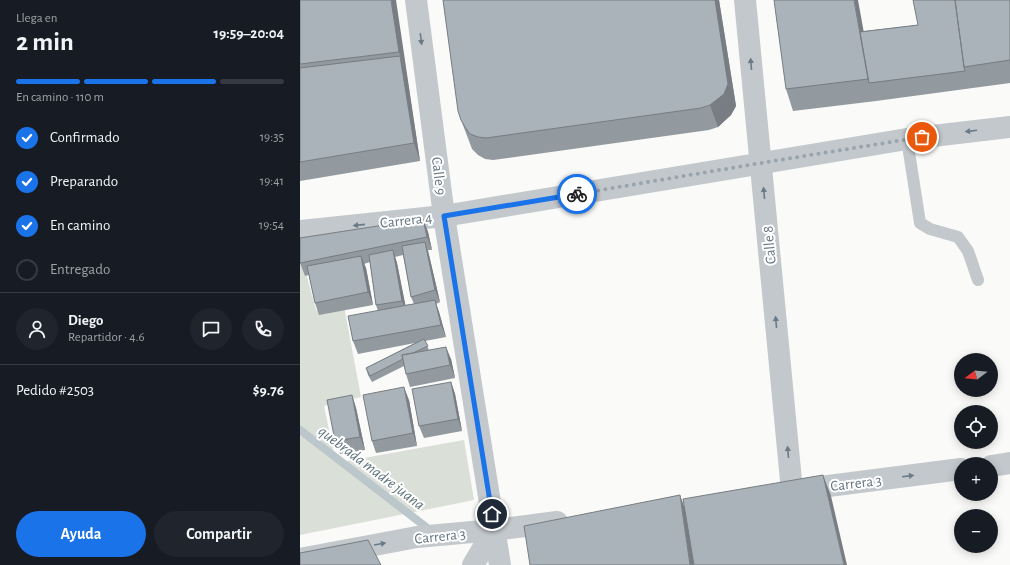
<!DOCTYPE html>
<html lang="es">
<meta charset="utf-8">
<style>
:root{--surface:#171b24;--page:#20242c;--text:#f1f3f6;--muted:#9ea1a6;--line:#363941;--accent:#1a73e8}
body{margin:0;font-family:"Alegreya Sans",sans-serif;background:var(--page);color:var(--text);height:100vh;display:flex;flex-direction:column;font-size:15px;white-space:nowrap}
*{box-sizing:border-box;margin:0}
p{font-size:13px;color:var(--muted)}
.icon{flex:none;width:22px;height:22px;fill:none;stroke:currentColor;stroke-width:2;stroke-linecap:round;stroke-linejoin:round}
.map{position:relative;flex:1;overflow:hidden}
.side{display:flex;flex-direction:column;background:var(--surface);width:300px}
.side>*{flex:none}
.needle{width:26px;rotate:254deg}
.fabs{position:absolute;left:654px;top:353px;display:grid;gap:8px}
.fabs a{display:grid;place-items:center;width:44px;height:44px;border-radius:50%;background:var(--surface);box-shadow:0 2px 10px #0003;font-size:20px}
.pin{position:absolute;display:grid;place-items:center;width:34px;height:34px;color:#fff;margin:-17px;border:2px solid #fff;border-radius:50%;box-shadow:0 1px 4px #0007}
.courier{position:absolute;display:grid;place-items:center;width:40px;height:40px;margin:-20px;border:3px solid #1a73e8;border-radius:50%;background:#fff;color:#222;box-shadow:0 1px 5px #0007}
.head em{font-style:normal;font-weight:600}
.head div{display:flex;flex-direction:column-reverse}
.head{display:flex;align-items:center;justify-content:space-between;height:68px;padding:0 16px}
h1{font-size:26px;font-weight:600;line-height:30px}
.bar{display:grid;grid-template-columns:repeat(4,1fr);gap:6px 4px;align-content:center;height:48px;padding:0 16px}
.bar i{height:5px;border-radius:3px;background:var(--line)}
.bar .current{background:var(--accent)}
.bar p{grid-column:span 4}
.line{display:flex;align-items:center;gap:10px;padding:0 16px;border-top:1px solid var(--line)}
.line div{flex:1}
.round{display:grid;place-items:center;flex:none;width:42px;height:42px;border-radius:21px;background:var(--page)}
ol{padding:0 16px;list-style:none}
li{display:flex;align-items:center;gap:12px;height:44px}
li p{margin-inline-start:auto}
li .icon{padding:4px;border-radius:50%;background:var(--accent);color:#fff;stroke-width:4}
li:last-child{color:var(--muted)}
li i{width:22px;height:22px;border:2px solid var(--line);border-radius:50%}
.primary-button{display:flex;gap:8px;margin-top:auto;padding:8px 16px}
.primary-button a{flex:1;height:46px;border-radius:24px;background:var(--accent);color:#fff;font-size:16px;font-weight:600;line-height:46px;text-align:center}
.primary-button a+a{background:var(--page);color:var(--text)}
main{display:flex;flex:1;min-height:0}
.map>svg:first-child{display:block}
.green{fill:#dadfd7}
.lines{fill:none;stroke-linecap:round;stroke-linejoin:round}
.stream{stroke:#bbc7cb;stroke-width:8}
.lane{stroke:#c3c8cc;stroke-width:12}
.street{stroke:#c3c8cc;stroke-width:22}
.wall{fill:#929a9f;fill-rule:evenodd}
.shaded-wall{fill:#777d82}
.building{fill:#aab3b9;stroke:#777d82}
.oneway{fill:#6a7a87}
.done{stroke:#99a4ac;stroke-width:4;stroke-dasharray:0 7.2}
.route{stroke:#1a73e8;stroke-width:5}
.labels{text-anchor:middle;stroke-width:4;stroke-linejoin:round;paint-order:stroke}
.street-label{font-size:15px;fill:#657683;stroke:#fff}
.water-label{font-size:16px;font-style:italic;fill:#60757c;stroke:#fff}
</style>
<main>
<section class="side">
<div class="head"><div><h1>2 min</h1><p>Llega en</p></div><em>19:59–20:04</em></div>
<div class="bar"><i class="current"></i><i class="current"></i><i class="current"></i><i></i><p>En camino · 110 m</p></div>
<ol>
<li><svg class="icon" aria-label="check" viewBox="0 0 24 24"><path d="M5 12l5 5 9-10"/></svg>Confirmado<p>19:35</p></li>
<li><svg class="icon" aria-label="check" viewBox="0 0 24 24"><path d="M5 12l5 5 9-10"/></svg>Preparando<p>19:41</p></li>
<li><svg class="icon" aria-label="check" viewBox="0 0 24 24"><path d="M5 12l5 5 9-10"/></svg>En camino<p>19:54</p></li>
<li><i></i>Entregado</li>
</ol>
<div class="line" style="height:72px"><a class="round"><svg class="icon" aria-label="person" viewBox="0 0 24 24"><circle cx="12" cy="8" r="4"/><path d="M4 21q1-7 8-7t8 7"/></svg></a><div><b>Diego</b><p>Repartidor · 4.6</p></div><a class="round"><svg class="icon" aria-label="chat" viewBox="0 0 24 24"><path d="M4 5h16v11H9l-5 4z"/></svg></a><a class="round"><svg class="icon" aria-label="phone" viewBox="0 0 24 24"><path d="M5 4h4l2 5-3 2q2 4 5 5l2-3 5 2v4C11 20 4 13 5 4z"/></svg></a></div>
<div class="line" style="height:52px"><div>Pedido #2503</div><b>$9.76</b></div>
<div class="primary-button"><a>Ayuda</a><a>Compartir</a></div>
</section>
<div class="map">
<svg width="710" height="565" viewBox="0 0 710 565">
<rect width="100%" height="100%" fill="#fafaf8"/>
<!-- green -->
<path class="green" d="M 0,251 L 16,310 L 44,306 L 61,397 L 24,406 L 36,463 L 164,440 L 174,500 L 0,535 Z"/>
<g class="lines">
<!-- stream -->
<path class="stream" d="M 0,430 L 126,527"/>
<!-- lane -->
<path class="lane" d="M 607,139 L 620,223 L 630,229 L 658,237 L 668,251 L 678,280"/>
<!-- street -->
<path class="street" d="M 116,0 L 144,216 L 200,565
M 445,0 L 492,491
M 0,231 L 144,216 L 607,139 L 710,127
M 691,466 L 710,463
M 497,490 L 661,469
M 0,559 L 117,537 L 194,530 L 257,522
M 173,565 L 194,530"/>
</g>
<!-- wall -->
<path class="wall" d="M 0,0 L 96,5 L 120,161 L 0,181 Z
M 143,0 L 419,0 L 436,106 L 431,115 L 418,127 L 409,130 L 193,160 L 185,159 L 178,155 L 172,149 L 169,141 L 161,120 Z
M 710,0 L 710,83 L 576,101 L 493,111 L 486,89 L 564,31 L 618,25 Z
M 123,219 L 128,232 L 132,250 L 128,250 L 129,255 L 140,302 L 136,304 L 139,312 L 146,337 L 125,341 L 129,350 L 151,359 L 155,378 L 110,387 L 106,374 L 104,366 L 72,382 L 68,375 L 66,368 L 115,343 L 58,354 L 53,341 L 78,311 L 76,305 L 70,262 L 64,264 L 66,268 L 73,305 L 19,315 L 15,303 L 9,275 L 5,276 L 0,263 ZM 103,255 L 111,297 L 114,304 L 105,305 L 97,263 L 95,257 Z
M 151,382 L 155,394 L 162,431 L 124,438 L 119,426 Z
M 52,395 L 56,408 L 65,450 L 40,454 L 35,441 Z
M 109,400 L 117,446 L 76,453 L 72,441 Z"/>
<!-- shaded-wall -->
<path class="shaded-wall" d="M 91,0 L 96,0 L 107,74 L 99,52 Z
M 415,0 L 419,0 L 436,106 L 431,115 L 418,127 L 410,105 Z
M 554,0 L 558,0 L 573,83 L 569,83 L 568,79 Z
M 100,56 L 107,74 L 120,161 L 114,143 Z
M 123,219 L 128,232 L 132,250 L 127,237 Z
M 125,242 L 129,255 L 140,302 L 135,290 Z
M 93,250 L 97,263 L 107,313 L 102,301 Z
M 61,256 L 66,268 L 73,305 L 68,292 Z
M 135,300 L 139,312 L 146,337 L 141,325 Z
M 146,347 L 151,359 L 155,378 L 150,365 Z
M 151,382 L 155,394 L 162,431 L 158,419 Z
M 104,387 L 109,400 L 117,446 L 113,433 Z
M 52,395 L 56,408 L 65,450 L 60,437 Z
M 523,475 L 531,496 L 547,565 L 544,565 Z
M 380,495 L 388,517 L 394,565 L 390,565 Z"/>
<!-- building -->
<path class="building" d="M 0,0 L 91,0 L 99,52 L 0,64 Z
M 143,0 L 415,0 L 428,84 L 424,94 L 410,105 L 401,108 L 186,138 L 178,137 L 170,134 L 165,127 L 161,120 L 158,111 Z
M 474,0 L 554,0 L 568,79 L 486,89 Z
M 613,0 L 655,0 L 664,67 L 665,71 L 569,83 L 560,32 L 618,25 Z
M 655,0 L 710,0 L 710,60 L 664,67 Z
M 100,56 L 114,143 L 0,162 L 0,68 Z
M 123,219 L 127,237 L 0,263 L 0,238 Z
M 125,242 L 135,290 L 111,297 L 102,246 Z
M 93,250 L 102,301 L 76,305 L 69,255 Z
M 61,256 L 68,292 L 15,303 L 7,266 Z
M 135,300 L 141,325 L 53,341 L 48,316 Z
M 124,339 L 128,346 L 113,353 L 102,355 L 103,359 L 70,376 L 66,368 Z
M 146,347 L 150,365 L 106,374 L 102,355 Z
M 151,382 L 158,419 L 119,426 L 112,389 Z
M 104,387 L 113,433 L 72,441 L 63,395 Z
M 52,395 L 60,437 L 35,441 L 27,400 Z
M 523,475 L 544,565 L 394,565 L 383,499 Z
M 380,495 L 390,565 L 230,565 L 224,526 Z
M 68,540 L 81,565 L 0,565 L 0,553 Z"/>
<!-- one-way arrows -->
<defs><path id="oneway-solid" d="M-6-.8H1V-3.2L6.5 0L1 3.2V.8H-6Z"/></defs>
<g class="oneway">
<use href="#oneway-solid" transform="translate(121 39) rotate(83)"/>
<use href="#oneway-solid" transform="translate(451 64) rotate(-95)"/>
<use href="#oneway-solid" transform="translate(671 131) rotate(173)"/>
<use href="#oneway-solid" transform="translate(464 193) rotate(-95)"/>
<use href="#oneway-solid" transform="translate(59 225) rotate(174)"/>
<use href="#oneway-solid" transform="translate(476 322) rotate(-95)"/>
<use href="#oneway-solid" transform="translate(488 452) rotate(-95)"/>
<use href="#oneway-solid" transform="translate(608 476) rotate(-7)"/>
<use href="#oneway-solid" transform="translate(80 544) rotate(-10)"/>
</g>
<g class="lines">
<!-- done -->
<path class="done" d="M 277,194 L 461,163 L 622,137"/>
<!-- route -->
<path class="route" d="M 192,514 L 144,216 L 277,194"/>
</g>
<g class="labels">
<!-- street labels -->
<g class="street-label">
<text transform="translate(139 176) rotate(83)" y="5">Calle 9</text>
<text transform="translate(106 220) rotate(-6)" y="5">Carrera 4</text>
<text transform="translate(469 245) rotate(-95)" y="5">Calle 8</text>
<text transform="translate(556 483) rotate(-7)" y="5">Carrera 3</text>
<text transform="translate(140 536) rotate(-6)" y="5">Carrera 3</text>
</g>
<!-- water labels -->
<g class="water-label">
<text transform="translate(72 467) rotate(37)" y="6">quebrada madre juana</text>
</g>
</g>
</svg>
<div class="fabs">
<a><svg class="needle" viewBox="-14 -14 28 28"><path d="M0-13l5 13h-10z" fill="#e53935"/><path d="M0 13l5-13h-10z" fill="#9ea1a6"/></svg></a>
<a><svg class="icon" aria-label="locate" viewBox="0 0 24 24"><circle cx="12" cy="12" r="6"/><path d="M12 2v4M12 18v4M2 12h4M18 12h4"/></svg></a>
<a>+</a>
<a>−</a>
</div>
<div class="pin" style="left:622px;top:137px;background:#ea580c"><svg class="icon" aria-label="bag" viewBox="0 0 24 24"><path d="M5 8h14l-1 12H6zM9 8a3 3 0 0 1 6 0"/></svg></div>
<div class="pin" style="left:192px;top:514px;background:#1f2937"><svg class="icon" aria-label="home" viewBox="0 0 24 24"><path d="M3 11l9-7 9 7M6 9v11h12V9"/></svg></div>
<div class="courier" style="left:277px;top:194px"><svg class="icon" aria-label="bike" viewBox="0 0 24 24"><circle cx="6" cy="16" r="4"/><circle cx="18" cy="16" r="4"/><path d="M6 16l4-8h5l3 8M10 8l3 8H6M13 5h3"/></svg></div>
</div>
</main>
